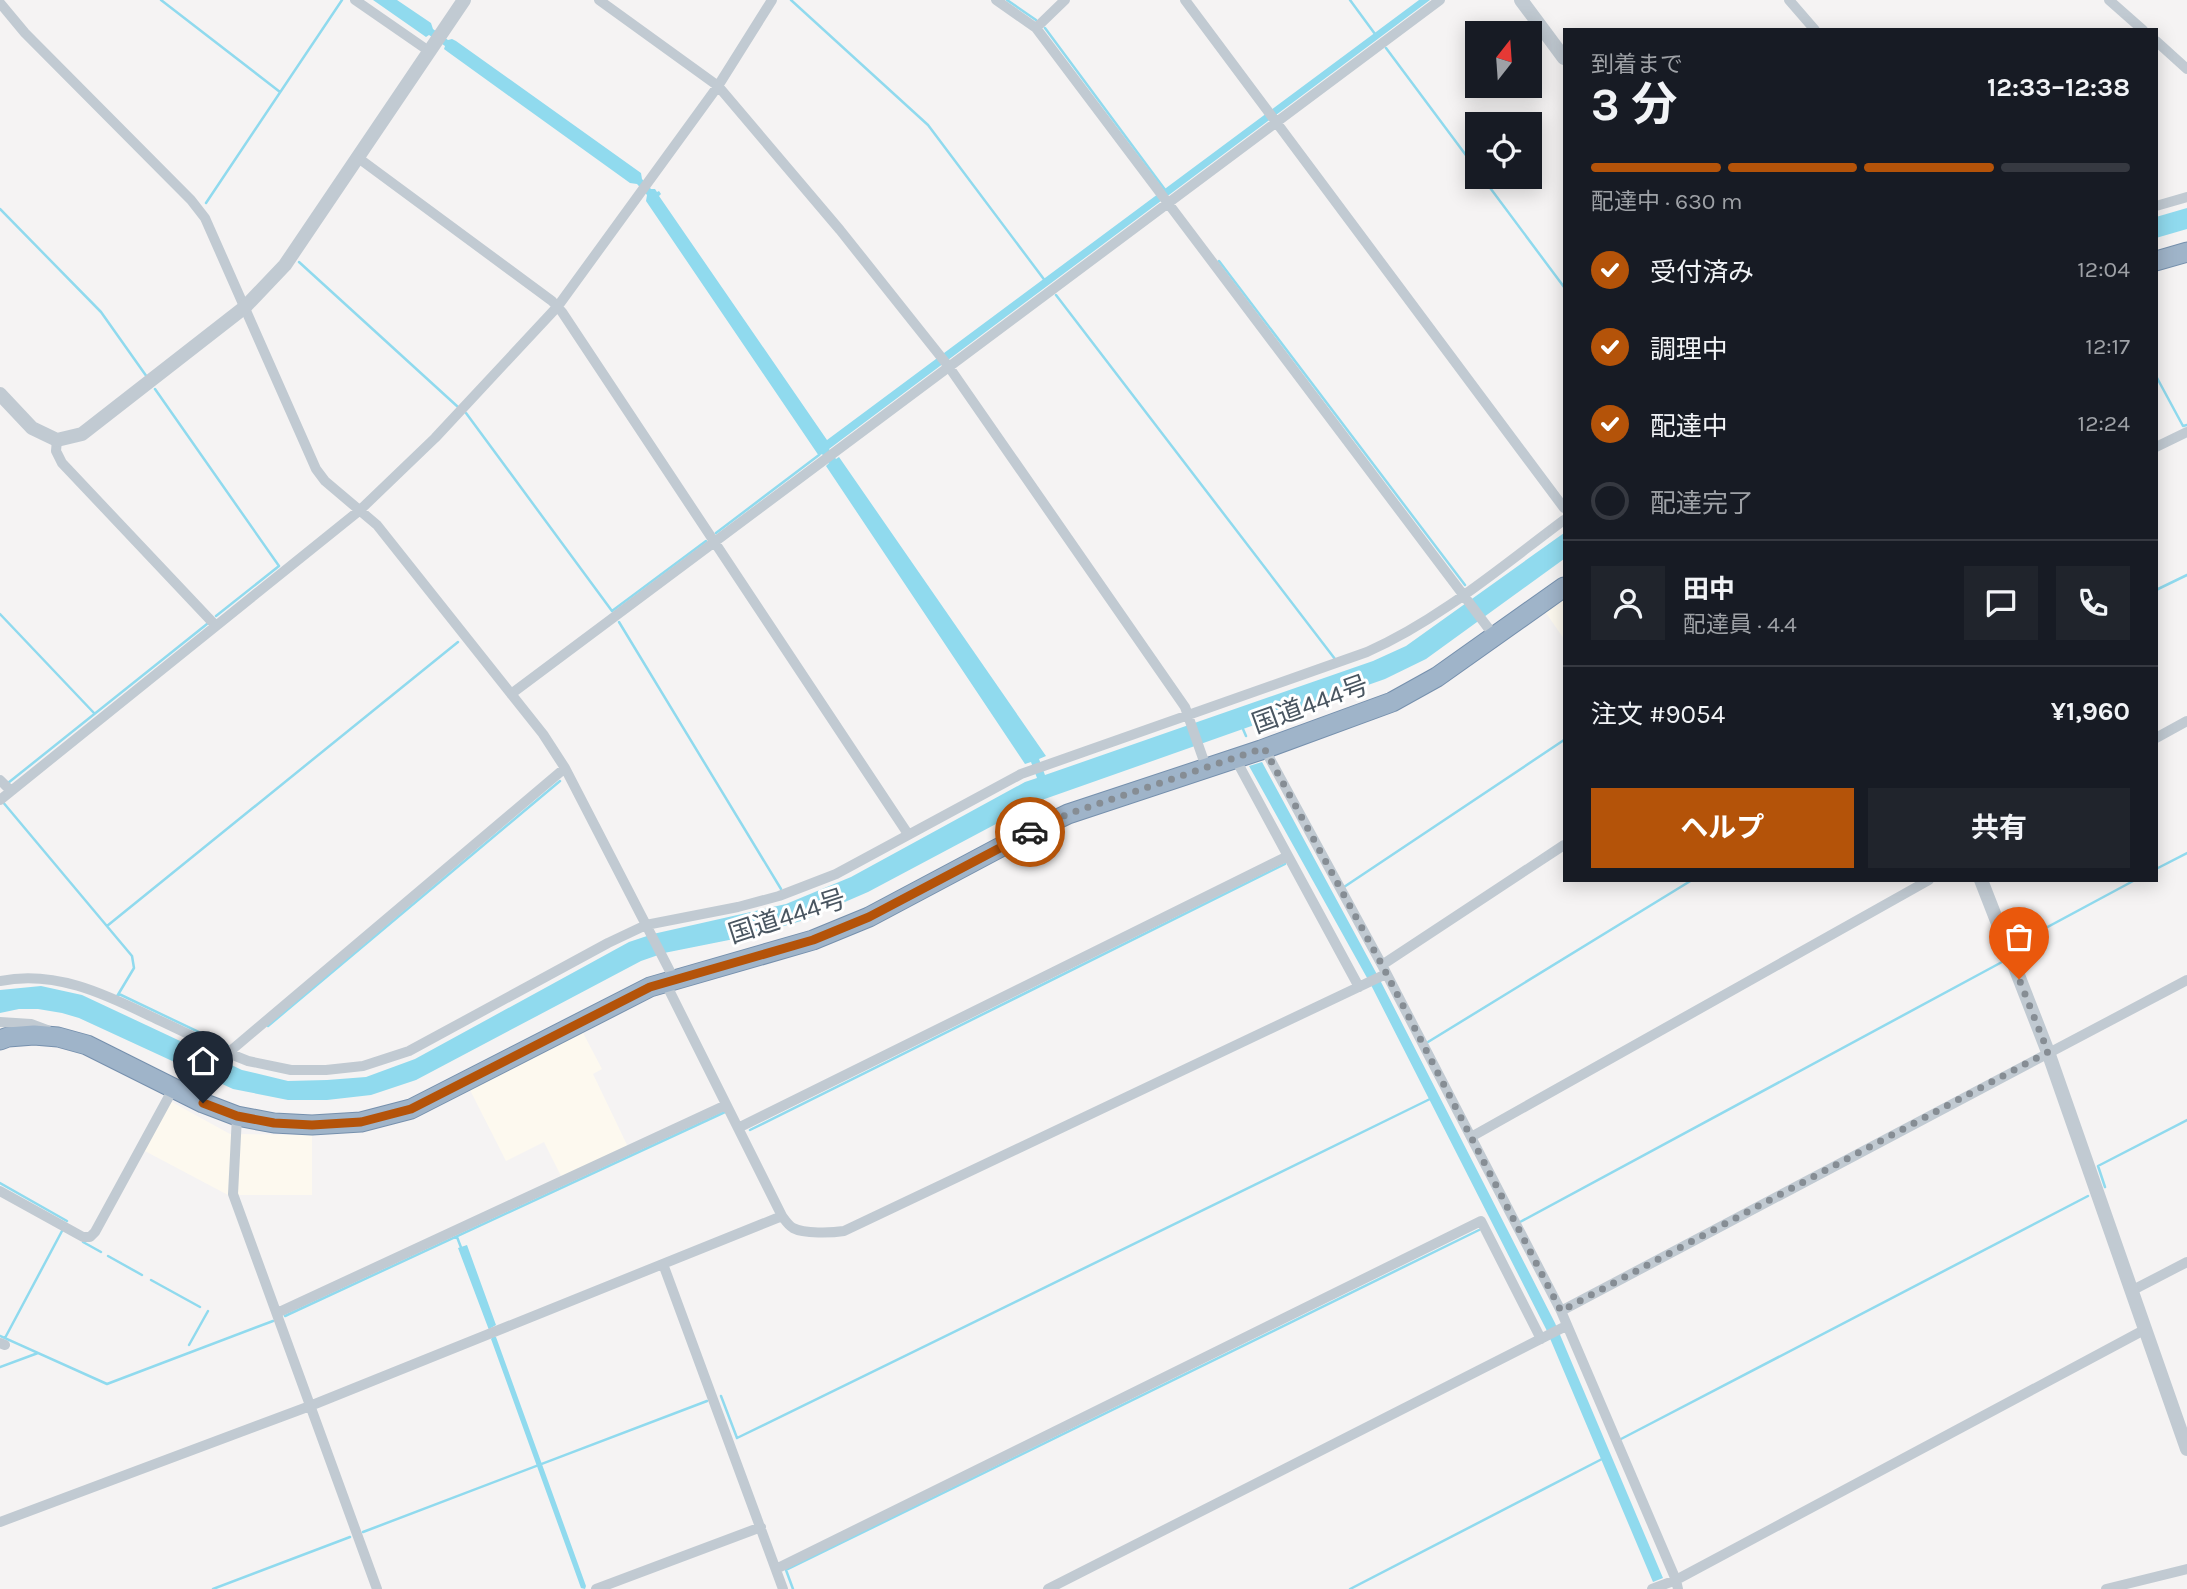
<!DOCTYPE html>
<html lang="ja">
<meta charset="utf-8">
<style>
:root{--surface:#171b24;--page:#20242c;--text:#f1f3f6;--muted:#9ea1a6;--line:#363941;--accent:#b45309}
body{margin:0;font-family:Karla,"Noto Sans JP",sans-serif;background:var(--page);color:var(--text);height:100vh;display:flex;flex-direction:column;font-size:26px;white-space:nowrap}
*{box-sizing:border-box;margin:0}
p{font-size:23px;color:var(--muted)}
.icon{flex:none;width:38px;height:38px;fill:none;stroke:currentColor;stroke-width:2;stroke-linecap:round;stroke-linejoin:round}
.map{position:relative;flex:1;overflow:hidden}
.side{position:absolute;left:1563px;top:28px;width:595px;height:854px;display:flex;flex-direction:column;background:var(--surface);border-radius:0px;box-shadow:0 4px 18px #0003}
.side>*{flex:none}
.needle{width:46px;rotate:17deg}
.buttons{position:absolute;left:1465px;top:21px;display:grid;gap:14px}
.buttons a{display:grid;place-items:center;width:77px;height:77px;border-radius:0px;background:var(--surface);box-shadow:0 4px 18px #0003;font-size:35px}
.pin{position:absolute;display:grid;place-items:center;width:60px;height:60px;color:#fff;margin:-72px -30px;border-radius:50% 50% 50% 0;rotate:-45deg;box-shadow:0 0 7px #0007}
.pin .icon{rotate:45deg}
.courier{position:absolute;display:grid;place-items:center;width:70px;height:70px;margin:-35px;border:5px solid #b45309;border-radius:50%;background:#fff;color:#222;box-shadow:0 2px 9px #0007}
.head em{font-style:normal;font-weight:700}
.head div{display:flex;flex-direction:column-reverse}
.head{display:flex;align-items:center;justify-content:space-between;height:119px;padding:0 28px}
h1{font-size:46px;font-weight:700;line-height:52px}
.bar{display:grid;grid-template-columns:repeat(4,1fr);gap:10px 7px;align-content:center;height:84px;padding:0 28px}
.bar i{height:9px;border-radius:5px;background:var(--line)}
.bar .active{background:var(--accent)}
.bar p{grid-column:span 4}
.line{display:flex;align-items:center;gap:18px;padding:0 28px;border-top:2px solid var(--line)}
.line div{flex:1}
.round{display:grid;place-items:center;flex:none;width:74px;height:74px;border-radius:0px;background:var(--page)}
ol{padding:0 28px;list-style:none}
li{display:flex;align-items:center;gap:21px;height:77px}
li p{margin-inline-start:auto}
li .icon{padding:7px;border-radius:50%;background:var(--accent);color:#fff;stroke-width:4}
li:last-child{color:var(--muted)}
li i{width:38px;height:38px;border:4px solid var(--line);border-radius:50%}
.action{display:flex;gap:14px;margin-top:auto;padding:14px 28px}
.action a{flex:1;height:80px;border-radius:0px;background:var(--accent);color:#fff;font-size:28px;font-weight:700;line-height:80px;text-align:center}
.action a+a{background:var(--page);color:var(--text)}
.map>svg:first-child{display:block}
.commercial{fill:#fdf9ef}
.water{fill:#90daee}
.lines{fill:none;stroke-linecap:round;stroke-linejoin:round}
.stream{stroke:#90daee;stroke-width:2.5}
.trunk-casing{stroke:#7690ad;stroke-width:21}
.minor{stroke:#c1cad2;stroke-width:10}
.tertiary{stroke:#c1cad2;stroke-width:14}
.trunk{stroke:#9fb4c9;stroke-width:19}
.done{stroke:#868d94;stroke-width:7;stroke-dasharray:0 12.6}
.route{stroke:#b45309;stroke-width:9}
.labels{text-anchor:middle;stroke-width:6;stroke-linejoin:round;paint-order:stroke}
.street-label{font-size:26px;fill:#4a5661;stroke:#fff}
</style>
<div class="map">
<svg width="2187" height="1589" viewBox="0 0 2187 1589">
<rect width="100%" height="100%" fill="#f5f3f3"/>
<!-- commercial -->
<path class="commercial" d="M 1564,595 L 1564,639 L 1544,610 Z
M 582,1031 L 602,1069 L 593,1074 L 628,1147 L 562,1178 L 544,1142 L 506,1161 L 469,1088 Z
M 170,1101 L 230,1134 L 312,1135 L 312,1195 L 228,1195 L 143,1150 Z"/>
<!-- water -->
<path class="water" d="M 373,0 L 397,0 L 431,23 L 433,29 L 448,40 L 452,39 L 456,41 L 641,173 L 642,179 L 651,189 L 655,189 L 657,192 L 659,191 L 661,194 L 659,196 L 827,440 L 1419,0 L 1430,0 L 829,449 L 836,459 L 839,457 L 1046,756 L 1039,759 L 1045,775 L 1373,661 L 1406,646 L 1564,533 L 1564,559 L 1426,659 L 1385,679 L 1039,801 L 868,892 L 801,921 L 754,935 L 664,953 L 641,961 L 416,1080 L 371,1095 L 327,1100 L 288,1100 L 233,1089 L 79,1018 L 62,1013 L 38,1009 L 19,1009 L 0,1013 L 0,990 L 41,986 L 82,995 L 242,1070 L 288,1081 L 327,1080 L 366,1077 L 415,1059 L 629,942 L 653,934 L 786,904 L 851,877 L 1025,782 L 1037,778 L 1031,762 L 1025,764 L 826,466 L 829,463 L 822,454 L 819,456 L 646,201 L 647,195 L 637,184 L 630,183 L 448,52 L 444,49 L 445,46 L 429,35 L 426,37 Z
M 2187,208 L 2187,229 L 2156,238 L 2156,217 Z
M 1262,762 L 1380,980 L 1555,1323 L 1663,1578 L 1653,1582 L 1546,1329 L 1371,985 L 1249,766 Z
M 467,1245 L 496,1325 L 491,1328 L 494,1337 L 496,1337 L 586,1586 L 585,1589 L 581,1588 L 491,1339 L 492,1338 L 458,1248 Z"/>
<g class="lines">
<!-- stream -->
<path class="stream" d="M 161,0 L 280,92
M 791,0 L 928,125 L 1046,282
M 1007,0 L 1036,20
M 1350,0 L 1375,34
M 1045,28 L 1166,191
M 1386,48 L 1477,170
M 1482,177 L 1564,287
M 206,203 L 342,0
M 0,209 L 101,312 L 147,377
M 1219,261 L 1465,585
M 299,262 L 458,407
M 1056,295 L 1335,659
M 2156,376 L 2183,426 L 2187,425
M 155,389 L 279,566 L 216,616
M 466,413 L 612,611 L 706,541
M 716,533 L 819,455
M 2156,590 L 2187,575
M 0,614 L 94,713
M 619,622 L 781,889
M 1243,729 L 1246,736
M 8,783 L 207,624
M 2,801 L 132,956 L 134,968 L 116,998
M 2156,869 L 2187,853
M 1344,887 L 1564,740
M 107,926 L 458,642
M 2018,953 L 2016,944 L 2135,880
M 119,994 L 228,1046
M 268,1026 L 560,781
M 1428,1042 L 1692,880
M 750,1130 L 1285,864
M 0,1183 L 67,1221
M 2105,1187 L 2098,1166 L 2187,1120
M 1520,1222 L 2002,962
M 457,1237 L 462,1250
M 83,1242 L 101,1252
M 108,1256 L 142,1275
M 151,1280 L 200,1307
M 285,1316 L 725,1112
M 0,1336 L 107,1384 L 273,1321
M 5,1338 L 62,1231
M 189,1345 L 208,1311
M 0,1367 L 38,1353
M 721,1396 L 737,1438 L 1430,1099
M 1621,1439 L 2088,1196
M 363,1532 L 707,1401
M 213,1589 L 350,1537
M 793,1589 L 786,1570 L 1479,1230
M 1350,1589 L 1602,1459"/>
<defs>
<path id="trunk" d="M 2156,261 L 2187,252
M 0,1040 L 8,1037 L 34,1035 L 58,1037 L 87,1045 L 203,1103 L 237,1116 L 274,1123 L 312,1125 L 361,1122 L 411,1109 L 650,987 L 813,940 L 869,917 L 1012,841 L 1068,814 L 1261,750 L 1392,702 L 1437,677 L 1564,587"/>
</defs>
<!-- trunk casing -->
<use href="#trunk" class="trunk-casing"/>
<!-- minor -->
<path class="minor" d="M 355,0 L 423,47
M 599,0 L 718,86 L 840,230 L 949,367 L 1185,707 L 1206,767
M 996,0 L 1036,28 L 1495,637
M 1185,0 L 1564,508
M 1789,0 L 1815,30
M 2109,0 L 2143,30
M 0,3 L 25,33 L 191,200 L 205,218 L 316,469 L 325,481 L 377,525 L 543,734 L 565,768 L 674,979
M 1036,28 L 1065,0
M 2156,41 L 2187,69
M 357,157 L 552,301 L 562,312 L 908,834
M 2156,206 L 2187,197
M 57,440 L 56,451 L 62,463 L 216,626
M 2156,447 L 2187,432
M 511,694 L 1440,0
M 2156,738 L 2187,721
M 1264,748 L 1382,965 L 1561,1311 L 1676,1580 L 1678,1589
M 0,780 L 11,791
M 0,800 L 360,510 L 435,438 L 558,306 L 718,86 L 772,0
M 1288,856 L 1359,987
M 1382,965 L 1564,845
M 0,981 C 54,970 103,993 150,1016 C 176,1028 202,1041 228,1053 L 248,1061 L 291,1070 L 326,1070 L 363,1066 L 409,1051 L 608,943 L 646,925 L 738,907 L 779,896 L 836,874 L 1021,774 L 1367,652 C 1439,620 1501,567 1564,520
M 665,982 L 782,1216 C 785,1220 788,1225 793,1228 C 804,1234 832,1233 844,1231 L 1386,974
M 0,1022 L 31,1024 L 47,1030
M 228,1053 L 565,768
M 237,1116 L 233,1194 L 377,1589
M 738,1128 L 1288,856 L 1235,758
M 1471,1137 L 1929,880
M 0,1191 L 83,1237 L 90,1237 L 95,1232 L 173,1089
M 663,1264 L 783,1589
M 2131,1291 L 2187,1262
M 1561,1311 L 2187,980
M 277,1313 L 726,1105
M 0,1343 L 5,1345
M 0,1522 L 310,1406 L 782,1216
M 776,1569 L 1481,1221 L 1541,1339
M 596,1589 L 761,1527
M 1048,1589 L 1566,1326
M 1652,1589 L 1676,1580 L 2144,1330
M 2106,1589 L 2187,1569"/>
<!-- tertiary -->
<path class="tertiary" d="M 1521,0 L 1564,58
M 0,394 L 32,428 L 57,440 L 82,434 L 245,307 L 285,265 L 464,0
M 1981,880 L 2048,1052 L 2187,1449"/>
<!-- trunk -->
<use href="#trunk" class="trunk"/>
</g>
<g class="lines">
<!-- done -->
<path class="done" d="M 1030,832 L 1068,814 L 1264,748 L 1382,965 L 1561,1311 L 2048,1052 L 2019,979"/>
<!-- route -->
<path class="route" d="M 203,1103 L 237,1116 L 274,1123 L 312,1125 L 361,1122 L 411,1109 L 650,987 L 813,940 L 869,917 L 1030,832"/>
</g>
<g class="labels">
<!-- street labels -->
<g class="street-label">
<text transform="translate(1310 704) rotate(-20)" y="9">国道444号</text>
<text transform="translate(787 916) rotate(-18)" y="9">国道444号</text>
</g>
</g>
</svg>
<div class="buttons">
<a><svg class="needle" viewBox="-14 -14 28 28"><path d="M0-13l5 13h-10z" fill="#e53935"/><path d="M0 13l5-13h-10z" fill="#9ea1a6"/></svg></a>
<a><svg class="icon" aria-label="locate" viewBox="0 0 24 24"><circle cx="12" cy="12" r="6"/><path d="M12 2v4M12 18v4M2 12h4M18 12h4"/></svg></a>
</div>
<div class="pin" style="left:2019px;top:979px;background:#ea580c"><svg class="icon" aria-label="bag" viewBox="0 0 24 24"><path d="M5 8h14l-1 12H6zM9 8a3 3 0 0 1 6 0"/></svg></div>
<div class="pin" style="left:203px;top:1103px;background:#1f2937"><svg class="icon" aria-label="home" viewBox="0 0 24 24"><path d="M3 11l9-7 9 7M6 9v11h12V9"/></svg></div>
<div class="courier" style="left:1030px;top:832px"><svg class="icon" aria-label="car" viewBox="0 0 24 24"><path d="M5 17H2v-5l4-1 3-4h7l3 4 3 1v5h-3M9 17h6M6 11h13"/><circle cx="7" cy="17" r="2"/><circle cx="17" cy="17" r="2"/></svg></div>
<section class="side">
<div class="head"><div><h1>3 分</h1><p>到着まで</p></div><em>12:33–12:38</em></div>
<div class="bar"><i class="active"></i><i class="active"></i><i class="active"></i><i></i><p>配達中 · 630 m</p></div>
<ol>
<li><svg class="icon" aria-label="check" viewBox="0 0 24 24"><path d="M5 12l5 5 9-10"/></svg>受付済み<p>12:04</p></li>
<li><svg class="icon" aria-label="check" viewBox="0 0 24 24"><path d="M5 12l5 5 9-10"/></svg>調理中<p>12:17</p></li>
<li><svg class="icon" aria-label="check" viewBox="0 0 24 24"><path d="M5 12l5 5 9-10"/></svg>配達中<p>12:24</p></li>
<li><i></i>配達完了</li>
</ol>
<div class="line" style="height:126px"><a class="round"><svg class="icon" aria-label="person" viewBox="0 0 24 24"><circle cx="12" cy="8" r="4"/><path d="M4 21q1-7 8-7t8 7"/></svg></a><div><b>田中</b><p>配達員 · 4.4</p></div><a class="round"><svg class="icon" aria-label="chat" viewBox="0 0 24 24"><path d="M4 5h16v11H9l-5 4z"/></svg></a><a class="round"><svg class="icon" aria-label="phone" viewBox="0 0 24 24"><path d="M5 4h4l2 5-3 2q2 4 5 5l2-3 5 2v4C11 20 4 13 5 4z"/></svg></a></div>
<div class="line" style="height:91px"><div>注文 #9054</div><b>¥1,960</b></div>
<div class="action"><a>ヘルプ</a><a>共有</a></div>
</section>
</div>
